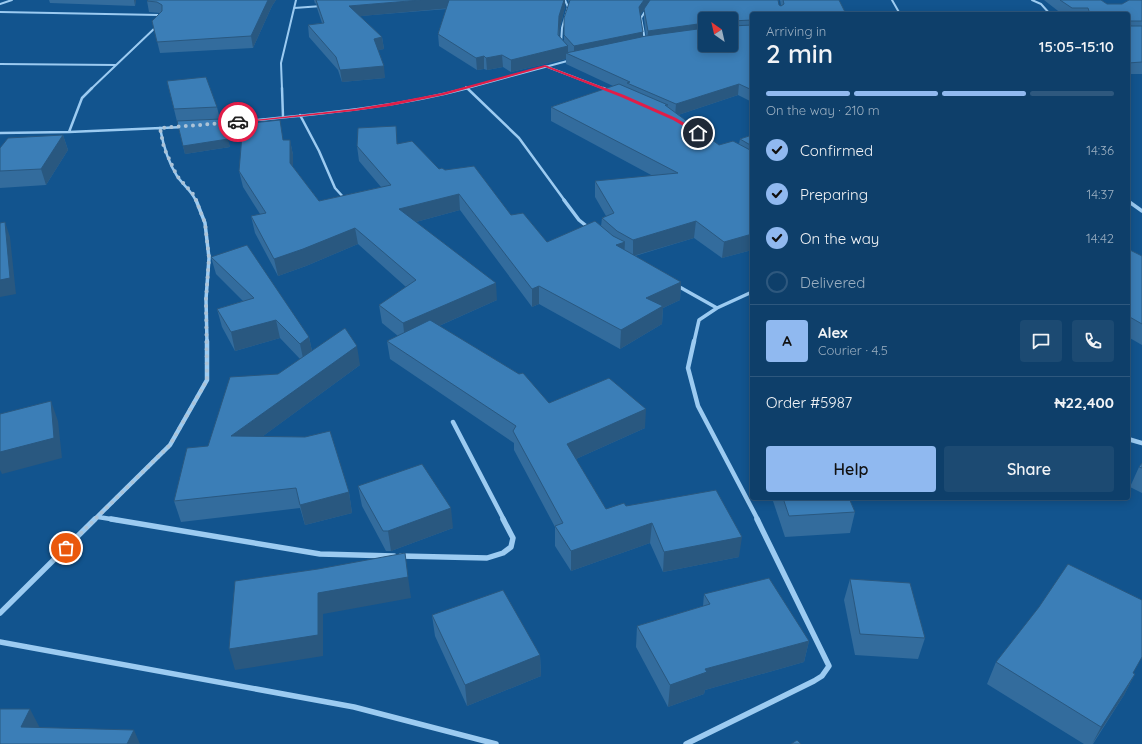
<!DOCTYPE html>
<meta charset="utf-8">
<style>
:root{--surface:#0e3f6a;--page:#1c4a72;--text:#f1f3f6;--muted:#9bafc1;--line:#2e587e;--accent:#90b9f0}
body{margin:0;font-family:Quicksand,sans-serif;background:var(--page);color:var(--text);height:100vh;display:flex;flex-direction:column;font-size:15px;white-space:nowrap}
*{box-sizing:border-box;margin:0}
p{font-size:13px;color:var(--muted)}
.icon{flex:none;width:22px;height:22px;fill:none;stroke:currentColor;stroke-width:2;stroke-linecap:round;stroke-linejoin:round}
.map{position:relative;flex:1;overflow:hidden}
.details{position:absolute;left:750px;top:12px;width:380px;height:488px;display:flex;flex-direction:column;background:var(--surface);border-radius:4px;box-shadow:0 2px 10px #0003,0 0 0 1px var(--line)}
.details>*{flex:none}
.needle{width:26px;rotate:326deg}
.controls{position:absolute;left:698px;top:12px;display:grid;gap:8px}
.controls a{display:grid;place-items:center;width:40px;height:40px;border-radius:4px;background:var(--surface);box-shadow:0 2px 10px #0003,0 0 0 1px var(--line);font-size:20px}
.pin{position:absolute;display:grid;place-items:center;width:34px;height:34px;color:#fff;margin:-17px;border:2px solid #fff;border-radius:50%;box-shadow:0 1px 4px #0007}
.courier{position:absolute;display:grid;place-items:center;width:40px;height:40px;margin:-20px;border:3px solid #e11d48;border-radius:50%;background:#fff;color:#222;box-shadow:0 1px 5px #0007}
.overview em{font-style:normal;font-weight:600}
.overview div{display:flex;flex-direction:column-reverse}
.overview{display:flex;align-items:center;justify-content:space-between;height:68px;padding:0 16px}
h1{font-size:26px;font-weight:600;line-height:30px}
.bar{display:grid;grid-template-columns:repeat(4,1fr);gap:6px 4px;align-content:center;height:48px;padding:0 16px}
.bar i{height:5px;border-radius:3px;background:var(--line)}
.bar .current{background:var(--accent)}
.bar p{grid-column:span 4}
.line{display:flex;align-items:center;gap:10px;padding:0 16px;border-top:1px solid var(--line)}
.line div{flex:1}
.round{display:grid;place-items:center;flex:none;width:42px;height:42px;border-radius:4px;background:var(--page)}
ol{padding:0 16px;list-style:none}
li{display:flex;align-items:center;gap:12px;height:44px}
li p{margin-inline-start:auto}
li .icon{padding:4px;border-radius:50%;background:var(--accent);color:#111;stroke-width:4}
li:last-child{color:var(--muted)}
li i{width:22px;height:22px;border:2px solid var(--line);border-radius:50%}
.primary-button{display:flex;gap:8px;margin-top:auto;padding:8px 16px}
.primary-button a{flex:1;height:46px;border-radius:4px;background:var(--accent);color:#111;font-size:16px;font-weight:600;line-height:46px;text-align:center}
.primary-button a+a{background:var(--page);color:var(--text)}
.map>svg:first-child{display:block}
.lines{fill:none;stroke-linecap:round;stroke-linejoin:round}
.minor-far4{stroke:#9ccbf1;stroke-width:2}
.minor-far3{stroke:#9ccbf1;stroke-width:2.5}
.minor-far2{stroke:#9ccbf1;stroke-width:3.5}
.minor-far1{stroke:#9ccbf1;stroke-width:4.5}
.minor{stroke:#9ccbf1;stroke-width:5.5}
.wall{fill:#336c9d;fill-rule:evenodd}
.shaded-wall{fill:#295880}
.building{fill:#3b7eb7;stroke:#295880}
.route{fill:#e11d48}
.done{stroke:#acc3d7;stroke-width:4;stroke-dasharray:0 7.2}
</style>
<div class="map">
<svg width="1142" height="744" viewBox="0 0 1142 744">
<rect width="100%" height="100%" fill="#12548e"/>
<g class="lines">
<!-- minor-far4 -->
<path class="minor-far4" d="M 892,0 L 900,14
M 1032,0 L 1041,4 L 1050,14
M 0,4 L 12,0
M 294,8 L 322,6
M 0,12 L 159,15 L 162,18
M 645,40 L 641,18 L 646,10
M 561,44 L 562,28 L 568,7 L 565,0
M 0,64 L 116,65
M 545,66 L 605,89
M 466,87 L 468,89
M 91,89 L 157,26
M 282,89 L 281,63 L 296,0
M 464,89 L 571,60"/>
<!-- minor-far3 -->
<path class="minor-far3" d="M 282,88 L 283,117
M 467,88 L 519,138 L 565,201
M 603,88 L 610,91
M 300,115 L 319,151 L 335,188 L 345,199
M 218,124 C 302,115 386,110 468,88
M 160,128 C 163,144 168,162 177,176 C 183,185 192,191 196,201
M 69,132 L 82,98 L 92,88
M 0,133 L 69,132 L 184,127"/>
<!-- minor-far2 -->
<path class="minor-far2" d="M 196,200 L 205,223 L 209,258 L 206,299 L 207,342
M 564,200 L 579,220 L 589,228
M 1128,201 L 1142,211
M 676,285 L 717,308 L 699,320 L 694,342
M 717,308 L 752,292"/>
<!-- minor-far1 -->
<path class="minor-far1" d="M 694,341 L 688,368 L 698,406 L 758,520
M 453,422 L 504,520
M 1128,439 L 1142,443
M 98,517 L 117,520
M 94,520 L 170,445 L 207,380 L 207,341"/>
<!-- minor -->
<path class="minor" d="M 111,519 L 320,554 L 394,556
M 401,556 L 487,558 L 503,553 L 511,547 L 513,538 L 503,519
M 0,613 L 95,519
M 0,642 L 354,707 L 496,744
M 686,744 L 814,681 L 822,676 L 829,666 L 757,519"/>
</g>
<!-- wall -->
<path class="wall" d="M 49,0 L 136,0 L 135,6 L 50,3 Z
M 148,0 L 276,0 L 272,6 L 253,48 L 160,53 L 152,21 L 160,13 L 149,12 L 147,1 Z
M 314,0 L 565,0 L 565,7 L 560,28 L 559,36 L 564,41 L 564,35 L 569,3 L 568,0 L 778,0 L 779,5 L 781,6 L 780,0 L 839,0 L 752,14 L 752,102 L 738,95 L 678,115 L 719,145 L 739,144 L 740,139 L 752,135 L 752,250 L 722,258 L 694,238 L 635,256 L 681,282 L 680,300 L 663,308 L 662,324 L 620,349 L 539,304 L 532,307 L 460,210 L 416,222 L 497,300 L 439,326 L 549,403 L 645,428 L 576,459 L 606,509 L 626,506 L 739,557 L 663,572 L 650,543 L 571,571 L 555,546 L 555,527 L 514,450 L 514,443 L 390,359 L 387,341 L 398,336 L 382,323 L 379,305 L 406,287 L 358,244 L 306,266 L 278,276 L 255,233 L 251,216 L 260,214 L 243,187 L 239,171 L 283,140 L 290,140 L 293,155 L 293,167 L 319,201 L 381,187 L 359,161 L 357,146 L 398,144 L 439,169 L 511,215 L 547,242 L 601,226 L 602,218 L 606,216 L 595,197 L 595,181 L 653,176 L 551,121 L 551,107 L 613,86 L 566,64 L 566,59 L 511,72 L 503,67 L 487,70 L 484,69 L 477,70 L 439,46 L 438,34 L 447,9 L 360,16 L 382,37 L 384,49 L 378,50 L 385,78 L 342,82 L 338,70 L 309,37 L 308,25 L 322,23 L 317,8 L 316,3 L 315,4 ZM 644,10 L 644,19 L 646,36 L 642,37 L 640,15 ZM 705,19 L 731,19 L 731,45 L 705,45 Z
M 1044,0 L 1101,0 L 1107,4 L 1122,4 L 1142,0 L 1142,74 L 1128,74 L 1128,14 L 1062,14 Z
M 167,81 L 217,107 L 220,119 L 230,147 L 185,154 Z
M 63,135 L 68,150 L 46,185 L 0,188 L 0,148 Z
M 1128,249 L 1142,256 L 1142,345 L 1128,337 Z
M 211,257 L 309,337 L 312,351 L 360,365 L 263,436 L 349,492 L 352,513 L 305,525 L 300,508 L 181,522 L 174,501 L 208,446 L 300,359 L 280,338 L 235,351 L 222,327 L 217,309 L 243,301 L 216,274 Z
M 1142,463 L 1142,493 L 1130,487 L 1139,467 Z
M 358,486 L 453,528 L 391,551 L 386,551 L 362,506 Z
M 772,498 L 849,498 L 855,512 L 850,533 L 785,537 Z
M 850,579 L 925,638 L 918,659 L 855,655 L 844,600 Z
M 704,594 L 809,641 L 804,662 L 705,690 L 704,694 L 668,707 L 636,647 L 637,626 L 703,606 Z
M 432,615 L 540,655 L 541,676 L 467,706 L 435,636 Z
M 996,662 L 1133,673 L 1135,674 L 1124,695 L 1093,744 L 1084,744 L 987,684 Z"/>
<!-- shaded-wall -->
<path class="shaded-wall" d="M 134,0 L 136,0 L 135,6 Z
M 268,0 L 276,0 L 272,6 L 253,48 L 251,36 Z
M 421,0 L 450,0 L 451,8 L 351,17 L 349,6 Z
M 564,0 L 565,0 L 565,7 L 560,28 L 559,47 L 559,16 Z
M 644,0 L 651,0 L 639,17 L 639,7 Z
M 705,23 L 705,34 L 647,41 L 648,31 Z
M 643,32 L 642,42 L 574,56 L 574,46 Z
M 382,37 L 384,49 L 375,51 L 374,39 Z
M 568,46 L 568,54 L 566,53 L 566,59 L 511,72 L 511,60 Z
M 502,55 L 503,67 L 487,70 L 486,58 Z
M 484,56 L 484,69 L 477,70 L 476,58 Z
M 384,66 L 385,78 L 342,82 L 340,70 Z
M 739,84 L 738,95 L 675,116 L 676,104 Z
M 63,135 L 68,150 L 46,185 L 41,169 Z
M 228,139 L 230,147 L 185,154 L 183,146 Z
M 290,140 L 293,155 L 293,179 L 290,163 Z
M 459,194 L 460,210 L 401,226 L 399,209 Z
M 696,221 L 694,238 L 633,256 L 633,240 Z
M 5,222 L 10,237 L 16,294 L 0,297 L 0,280 Z
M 355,228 L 358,244 L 306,266 L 278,276 L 274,259 Z
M 752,234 L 752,250 L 722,258 L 724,242 Z
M 625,242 L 624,259 L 616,245 Z
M 681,282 L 680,300 L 663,308 L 662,324 L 620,349 L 621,330 L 646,298 Z
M 496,283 L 497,300 L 405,341 L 403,323 Z
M 539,286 L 539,304 L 532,307 L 532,289 Z
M 276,320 L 280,338 L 235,351 L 231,332 Z
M 309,337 L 313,356 L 304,363 L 300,344 Z
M 357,346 L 360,365 L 236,456 L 231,436 Z
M 51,401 L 58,421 L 62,458 L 2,474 L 0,470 L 0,452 Z
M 646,409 L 645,428 L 567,463 L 567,444 Z
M 349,492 L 352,513 L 305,525 L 300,505 Z
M 451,508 L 453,528 L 391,551 L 388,531 Z
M 652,523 L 650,543 L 571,571 L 571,551 Z
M 742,537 L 739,557 L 663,572 L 664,552 Z
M 408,577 L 411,598 L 323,614 L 323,656 L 235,670 L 229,649 L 318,593 Z
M 809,641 L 804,662 L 705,690 L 704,694 L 668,707 L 670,685 L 705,669 Z
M 540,655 L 541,676 L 467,706 L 465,685 Z
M 1135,674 L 1124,695 L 1092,744 L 1101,727 Z
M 30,709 L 41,730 L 21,727 Z
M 134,730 L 140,744 L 127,744 Z"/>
<!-- building -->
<path class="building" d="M 148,0 L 268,0 L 251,36 L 157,42 L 152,21 L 162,11 L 162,5 L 157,2 L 147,1 Z
M 316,0 L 421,0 L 349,6 L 382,37 L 374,39 L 384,66 L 340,70 L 336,57 L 308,25 L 324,23 Z
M 449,0 L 564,0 L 559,16 L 558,35 L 568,46 L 511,60 L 502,55 L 486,58 L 484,56 L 476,58 L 438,34 Z
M 570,0 L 644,0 L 639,7 L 643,32 L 574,46 L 564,35 L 564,18 Z
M 650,0 L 778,0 L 779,5 L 781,6 L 784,4 L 783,0 L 839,0 L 846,14 L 752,14 L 752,20 L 731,21 L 731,19 L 705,19 L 705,23 L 648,31 L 644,9 Z
M 1060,0 L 1101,0 L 1107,4 L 1122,4 L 1129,0 L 1142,0 L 1142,21 L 1131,21 L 1129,23 L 1131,26 L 1142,26 L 1142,62 L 1128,63 L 1128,14 L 1090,14 L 1088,8 L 1072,8 Z
M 731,25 L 732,26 L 752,25 L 752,90 L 739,84 L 676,104 L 627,83 L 630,82 L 566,53 L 646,36 L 705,28 L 705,45 L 731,45 Z
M 206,77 L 217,107 L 174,109 L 167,81 Z
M 619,84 L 668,105 L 665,105 L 719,145 L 733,141 L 752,151 L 752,234 L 724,242 L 696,221 L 633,240 L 617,231 L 602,218 L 614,213 L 595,181 L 678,173 L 551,107 Z
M 221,119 L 228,139 L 183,146 L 177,121 Z
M 280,120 L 283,140 L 290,140 L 290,163 L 319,201 L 391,185 L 357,146 L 358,128 L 396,126 L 397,144 L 412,141 L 439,169 L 442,168 L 445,170 L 474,166 L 511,215 L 523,213 L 547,242 L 595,221 L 613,236 L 625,242 L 616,245 L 681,282 L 646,298 L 663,306 L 621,330 L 539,286 L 532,289 L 459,194 L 399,209 L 496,283 L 403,323 L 379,305 L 416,280 L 355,228 L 303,249 L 274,259 L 251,216 L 266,213 L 239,171 L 243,124 Z
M 63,135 L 41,169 L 0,171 L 0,148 L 8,138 Z
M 752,135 L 752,146 L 740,139 Z
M 5,222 L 10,278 L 0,280 L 0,223 Z
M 247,245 L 309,337 L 300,344 L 276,320 L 231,332 L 217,309 L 254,298 L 211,257 Z
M 1128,249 L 1142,256 L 1142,324 L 1128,316 Z
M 430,320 L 519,374 L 523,373 L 549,403 L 609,378 L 646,409 L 567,444 L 606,509 L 624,503 L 626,506 L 716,490 L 742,537 L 664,552 L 652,523 L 571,551 L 555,526 L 563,523 L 513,431 L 516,426 L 387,341 Z
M 345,328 L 357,346 L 231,436 L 305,437 L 330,431 L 349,492 L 300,505 L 296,488 L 174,501 L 187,448 L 208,446 L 230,377 L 278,374 Z
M 51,401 L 54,438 L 0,452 L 0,414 Z
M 1142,463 L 1142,468 L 1139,467 Z
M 422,464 L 451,508 L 388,531 L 383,531 L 358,486 Z
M 783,498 L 849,498 L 855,512 L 789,516 Z
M 405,553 L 408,577 L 318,593 L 318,635 L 229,649 L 235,581 L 318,569 Z
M 1068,564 L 1142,600 L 1142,657 L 1133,673 L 1135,674 L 1101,727 L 996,662 L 1039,607 Z
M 769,578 L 809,641 L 705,669 L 707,672 L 670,685 L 637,626 L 710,604 L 704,594 Z
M 850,579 L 910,583 L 925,638 L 860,634 Z
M 503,590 L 540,655 L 465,685 L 432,615 Z
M 0,709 L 30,709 L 21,727 L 134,730 L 127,744 L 0,744 Z
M 797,740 L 801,744 L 791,744 Z"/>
<!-- route -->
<path class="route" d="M 545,65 L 624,95 L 676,118 L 701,133 L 697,134 L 673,120 L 621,97 L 545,67 L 444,95 L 390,106 L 354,111 L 238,123 L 236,122 L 354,109 L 390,103 L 442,93 Z"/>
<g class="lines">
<!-- done -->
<path class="done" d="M 66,548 L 170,445 L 207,380 L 206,299 L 209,258 L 205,223 L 194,195 L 177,176 L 164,148 L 160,128 L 238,122"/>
</g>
</svg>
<div class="controls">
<a><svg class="needle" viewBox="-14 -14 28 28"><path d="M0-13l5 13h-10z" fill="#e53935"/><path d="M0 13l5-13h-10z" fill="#9bafc1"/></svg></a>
</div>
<div class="pin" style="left:66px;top:548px;background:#ea580c"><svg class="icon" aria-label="bag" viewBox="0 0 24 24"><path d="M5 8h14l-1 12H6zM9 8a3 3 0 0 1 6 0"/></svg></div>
<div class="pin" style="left:698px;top:133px;background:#1f2937"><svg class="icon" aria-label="home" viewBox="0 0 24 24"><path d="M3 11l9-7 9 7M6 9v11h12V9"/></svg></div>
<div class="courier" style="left:238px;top:122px"><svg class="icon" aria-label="car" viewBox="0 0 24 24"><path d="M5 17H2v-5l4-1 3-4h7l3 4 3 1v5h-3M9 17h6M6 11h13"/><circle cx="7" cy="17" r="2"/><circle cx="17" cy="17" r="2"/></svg></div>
<section class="details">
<div class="overview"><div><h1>2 min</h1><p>Arriving in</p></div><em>15:05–15:10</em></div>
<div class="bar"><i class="current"></i><i class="current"></i><i class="current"></i><i></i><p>On the way · 210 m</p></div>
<ol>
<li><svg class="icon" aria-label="check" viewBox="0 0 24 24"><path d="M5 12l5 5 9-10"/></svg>Confirmed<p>14:36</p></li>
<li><svg class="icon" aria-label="check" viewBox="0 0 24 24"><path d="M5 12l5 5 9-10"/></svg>Preparing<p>14:37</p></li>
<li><svg class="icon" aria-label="check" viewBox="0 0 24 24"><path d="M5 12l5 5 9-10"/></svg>On the way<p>14:42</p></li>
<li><i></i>Delivered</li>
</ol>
<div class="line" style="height:72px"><b class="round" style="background:var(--accent);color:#111">A</b><div><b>Alex</b><p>Courier · 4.5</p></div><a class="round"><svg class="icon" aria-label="chat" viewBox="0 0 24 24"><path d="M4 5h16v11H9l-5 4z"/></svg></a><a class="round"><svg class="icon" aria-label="phone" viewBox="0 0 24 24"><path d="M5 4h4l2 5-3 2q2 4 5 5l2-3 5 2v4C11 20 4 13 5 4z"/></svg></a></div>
<div class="line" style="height:52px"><div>Order #5987</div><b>₦22,400</b></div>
<div class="primary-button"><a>Help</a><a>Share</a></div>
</section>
</div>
